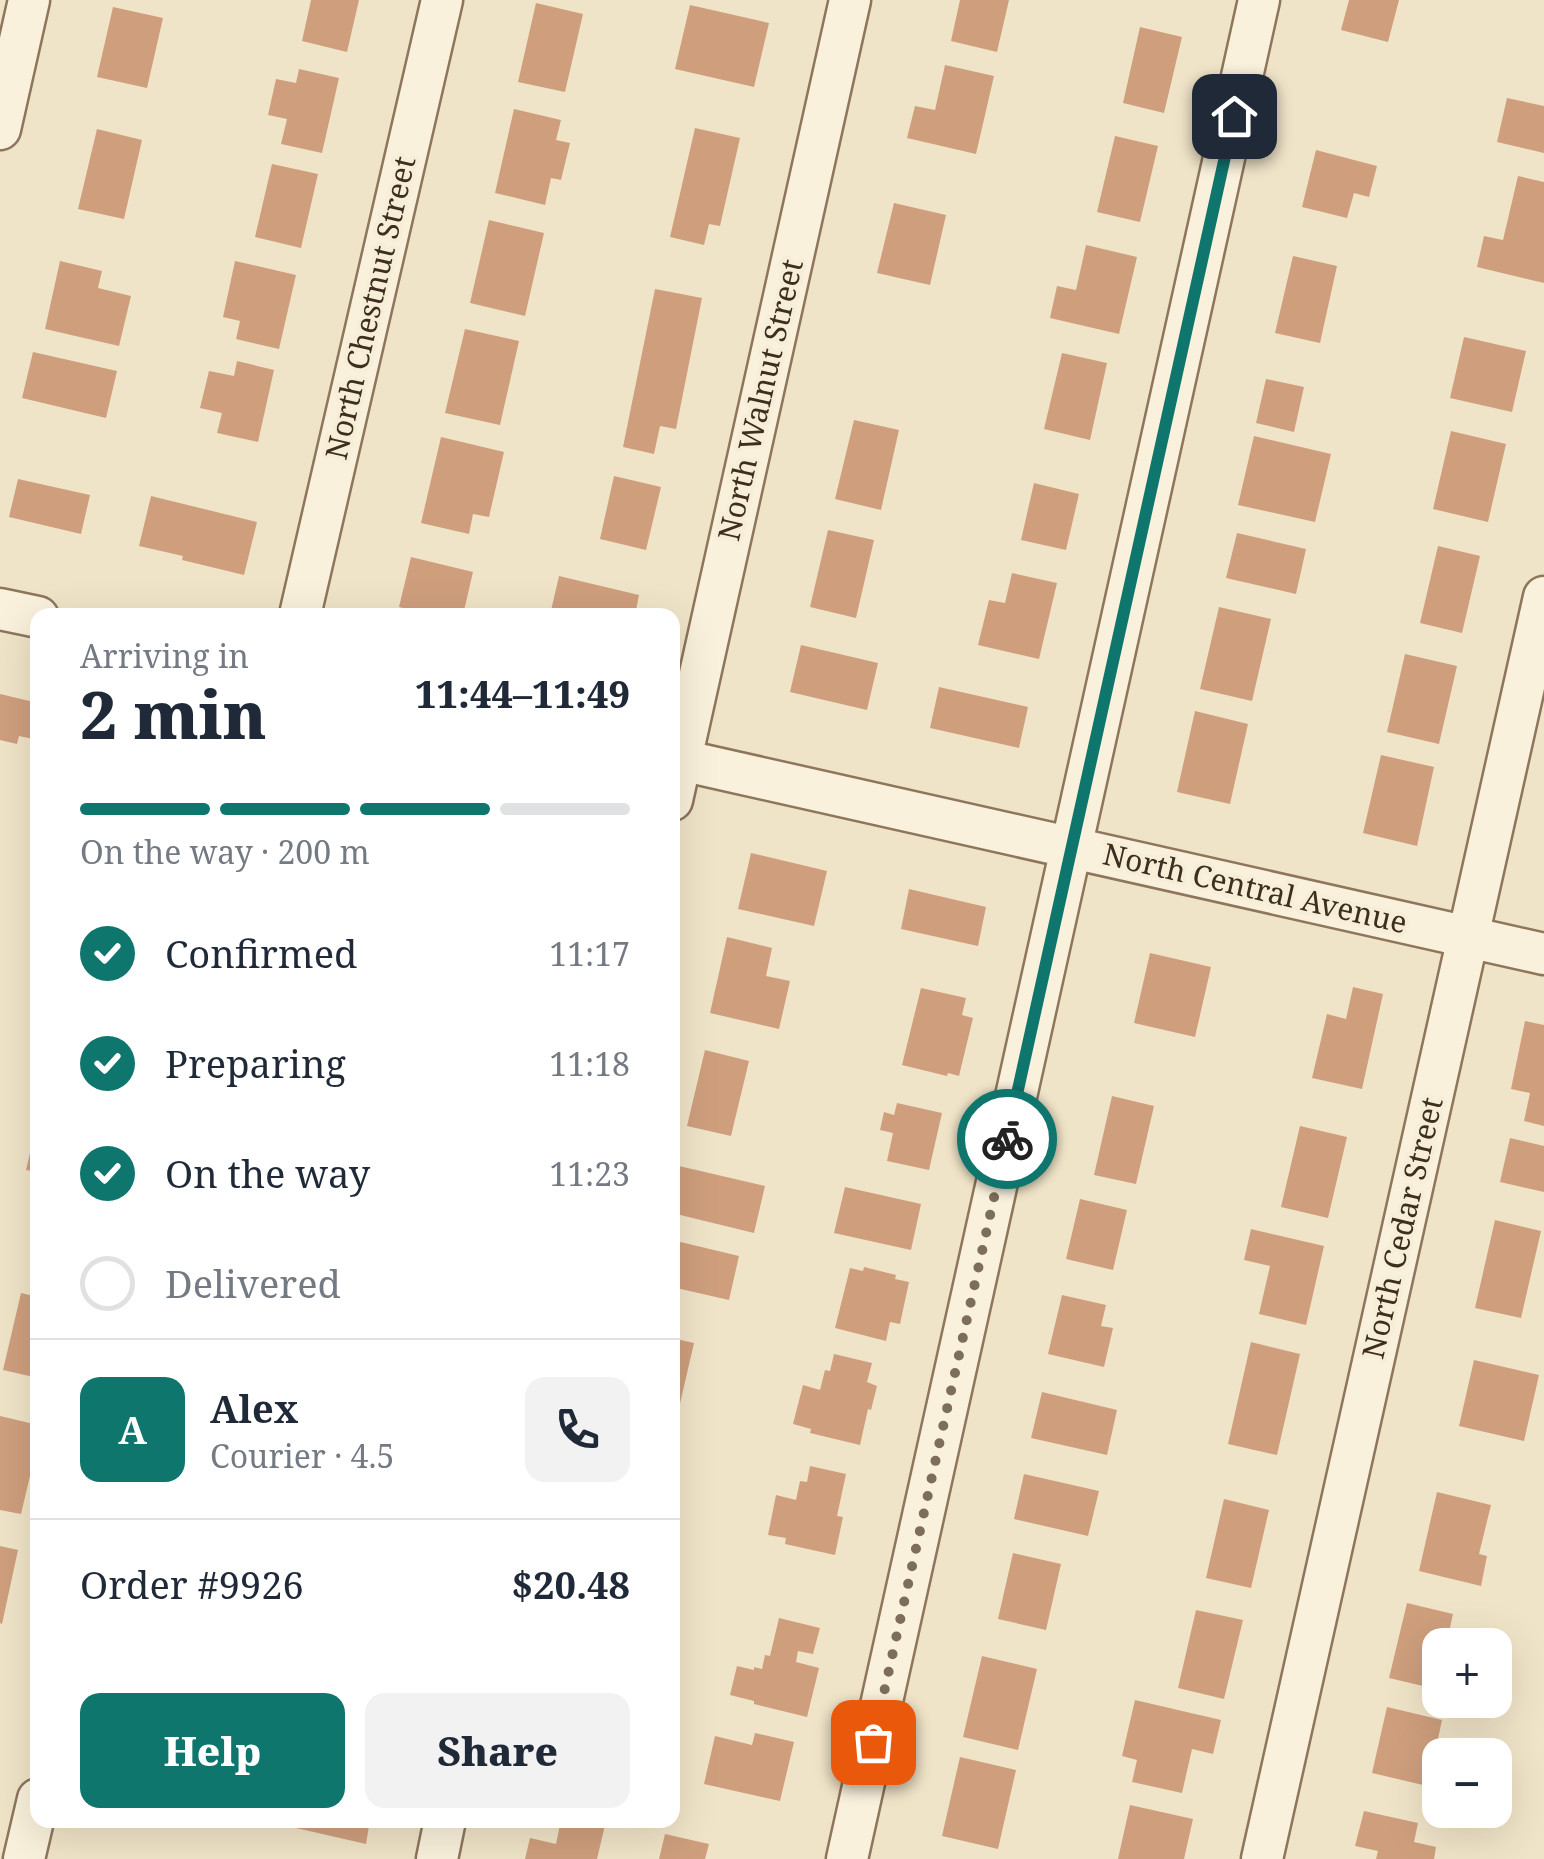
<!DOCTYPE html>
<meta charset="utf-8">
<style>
:root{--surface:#fff;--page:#f2f2f3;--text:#1f2937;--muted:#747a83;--line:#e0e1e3;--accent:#0f766e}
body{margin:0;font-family:"Noto Serif",serif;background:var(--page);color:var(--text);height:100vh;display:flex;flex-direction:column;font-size:38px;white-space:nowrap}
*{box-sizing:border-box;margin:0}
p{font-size:32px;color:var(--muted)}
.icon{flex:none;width:55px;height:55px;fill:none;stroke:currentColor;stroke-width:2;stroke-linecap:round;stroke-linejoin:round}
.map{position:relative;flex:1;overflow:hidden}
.sheet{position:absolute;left:30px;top:608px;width:650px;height:1220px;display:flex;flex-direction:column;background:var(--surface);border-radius:20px;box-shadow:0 10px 40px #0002}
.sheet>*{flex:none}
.controls{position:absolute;left:1422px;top:1628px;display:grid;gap:20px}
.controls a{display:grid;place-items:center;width:90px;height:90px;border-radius:20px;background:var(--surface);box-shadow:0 10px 40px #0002;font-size:50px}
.pin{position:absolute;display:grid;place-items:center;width:85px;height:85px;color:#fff;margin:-42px;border-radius:20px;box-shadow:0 5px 15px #0006}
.courier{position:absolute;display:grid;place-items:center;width:100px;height:100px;margin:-50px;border:8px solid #0f766e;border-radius:50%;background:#fff;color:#222;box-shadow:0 2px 12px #0007}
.overview em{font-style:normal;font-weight:800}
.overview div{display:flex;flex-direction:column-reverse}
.overview{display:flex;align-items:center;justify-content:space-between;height:170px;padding:0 50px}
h1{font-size:65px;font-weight:800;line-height:75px}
.bar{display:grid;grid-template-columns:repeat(4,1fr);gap:15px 10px;align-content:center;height:120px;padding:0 50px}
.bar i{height:12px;border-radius:8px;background:var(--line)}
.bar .current{background:var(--accent)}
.bar p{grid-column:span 4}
.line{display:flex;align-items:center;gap:25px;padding:0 50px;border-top:2px solid var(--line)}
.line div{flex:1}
.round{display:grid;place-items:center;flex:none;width:105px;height:105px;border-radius:20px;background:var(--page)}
ol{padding:0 50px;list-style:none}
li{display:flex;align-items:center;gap:30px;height:110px}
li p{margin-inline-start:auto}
li .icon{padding:10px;border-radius:50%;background:var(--accent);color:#fff;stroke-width:4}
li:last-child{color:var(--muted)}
li i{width:55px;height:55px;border:5px solid var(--line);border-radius:50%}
.button{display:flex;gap:20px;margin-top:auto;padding:20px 50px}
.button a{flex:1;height:115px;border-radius:20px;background:var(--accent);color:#fff;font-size:40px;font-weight:800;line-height:115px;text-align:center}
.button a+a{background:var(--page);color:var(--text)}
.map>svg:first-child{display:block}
.building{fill:#cf9f7d}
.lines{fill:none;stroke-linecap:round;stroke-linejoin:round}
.street-casing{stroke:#8d765c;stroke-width:45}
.street{stroke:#faf1dc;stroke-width:40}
.done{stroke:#7c6e5b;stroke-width:10;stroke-dasharray:0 18}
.route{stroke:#0f766e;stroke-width:12}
.labels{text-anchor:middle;stroke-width:8;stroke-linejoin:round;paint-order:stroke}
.street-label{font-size:30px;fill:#3d2e20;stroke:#f7eed8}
</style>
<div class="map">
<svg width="1544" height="1859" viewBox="0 0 1544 1859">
<rect width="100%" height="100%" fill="#f0e4c8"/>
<!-- building -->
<path class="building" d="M 311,0 L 359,0 L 347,52 L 302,41 Z
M 960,0 L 1009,0 L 997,52 L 951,41 Z
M 1349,0 L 1399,0 L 1388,42 L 1341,30 Z
M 536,3 L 583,14 L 565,92 L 518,82 Z
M 690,5 L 769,23 L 754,87 L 675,69 Z
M 113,7 L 163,18 L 147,88 L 97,77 Z
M 1140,27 L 1182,37 L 1164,113 L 1123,103 Z
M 945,65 L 994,76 L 976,154 L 907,138 L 915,106 L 935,110 Z
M 299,69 L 339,78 L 322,153 L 281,144 L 287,119 L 268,115 L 276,79 L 296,83 Z
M 1507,98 L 1544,106 L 1544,153 L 1497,142 Z
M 514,109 L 561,120 L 556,140 L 570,143 L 561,180 L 551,178 L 545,205 L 495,193 Z
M 695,128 L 740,138 L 720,226 L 709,224 L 704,245 L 670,237 Z
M 97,129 L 142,140 L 124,219 L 78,209 Z
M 1115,136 L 1158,146 L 1140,222 L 1097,212 Z
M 1316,150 L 1377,166 L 1369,197 L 1354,193 L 1347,218 L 1302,207 Z
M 272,164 L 318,174 L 301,248 L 255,237 Z
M 1518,176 L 1544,182 L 1544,283 L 1477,267 L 1484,236 L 1503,240 Z
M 894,203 L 946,215 L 930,285 L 877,273 Z
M 489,220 L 544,233 L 525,316 L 470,303 Z
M 1086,245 L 1137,257 L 1119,334 L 1050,318 L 1057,286 L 1076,290 Z
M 1293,256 L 1337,266 L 1320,343 L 1275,333 Z
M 60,261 L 102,271 L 98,288 L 131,296 L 119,346 L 45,329 Z
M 235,261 L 296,275 L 279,349 L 236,339 L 240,321 L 223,317 Z
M 655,289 L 702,298 L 676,429 L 660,426 L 654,454 L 623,447 Z
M 465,329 L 519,341 L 500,425 L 445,413 Z
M 1464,337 L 1526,351 L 1512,412 L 1450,398 Z
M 33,352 L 117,371 L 106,418 L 22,398 Z
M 1062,353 L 1107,363 L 1090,440 L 1044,429 Z
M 237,361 L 274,370 L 258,442 L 217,433 L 222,413 L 200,408 L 209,371 L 234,376 Z
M 1266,379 L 1304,387 L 1294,432 L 1256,423 Z
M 854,420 L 899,430 L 881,510 L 835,499 Z
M 1451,431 L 1506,444 L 1488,522 L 1433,509 Z
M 1254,436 L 1331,454 L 1315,522 L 1238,505 Z
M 441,437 L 504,452 L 489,517 L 473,514 L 469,534 L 421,523 Z
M 614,476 L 661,487 L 646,550 L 600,539 Z
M 18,479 L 90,495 L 81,534 L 9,517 Z
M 1034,483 L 1079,494 L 1066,550 L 1021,540 Z
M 151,496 L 257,522 L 244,575 L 182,560 L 183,556 L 139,546 Z
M 828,530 L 874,540 L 856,618 L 810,607 Z
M 1237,533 L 1306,549 L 1296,594 L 1226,578 Z
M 1438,546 L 1480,556 L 1462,633 L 1420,623 Z
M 411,557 L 473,572 L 463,615 L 432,615 L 399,607 Z
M 1012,573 L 1057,583 L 1039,659 L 978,645 L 989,600 L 1005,603 Z
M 559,576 L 639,595 L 635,615 L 550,615 Z
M 1219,607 L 1271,619 L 1252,701 L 1200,689 Z
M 801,645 L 878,663 L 867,710 L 790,692 Z
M 1405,654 L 1457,666 L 1439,744 L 1387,732 Z
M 939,687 L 1028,707 L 1019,748 L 930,728 Z
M 0,694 L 38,703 L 38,740 L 19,736 L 17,744 L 0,740 Z
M 1195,711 L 1248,724 L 1230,804 L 1177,792 Z
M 1381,755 L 1434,767 L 1417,846 L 1363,833 Z
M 751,853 L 827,871 L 814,926 L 738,909 Z
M 909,889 L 986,907 L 978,946 L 901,929 Z
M 727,937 L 772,948 L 766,976 L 790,981 L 779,1029 L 710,1013 Z
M 1150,953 L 1211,967 L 1195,1037 L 1134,1023 Z
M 1353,987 L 1383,994 L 1362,1089 L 1312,1078 L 1327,1014 L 1346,1019 Z
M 921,988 L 966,998 L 962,1015 L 973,1018 L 959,1076 L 948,1073 L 947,1076 L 902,1065 Z
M 1525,1021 L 1544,1025 L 1544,1126 L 1524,1121 L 1530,1093 L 1511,1089 Z
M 705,1050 L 749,1061 L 731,1136 L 687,1126 Z
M 1112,1096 L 1154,1106 L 1136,1184 L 1094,1175 Z
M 897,1103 L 942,1113 L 929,1170 L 887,1161 L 893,1133 L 880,1130 L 884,1112 L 894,1115 Z
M 1300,1126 L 1347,1137 L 1328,1218 L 1281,1207 Z
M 36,1127 L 38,1128 L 38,1172 L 26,1170 Z
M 1510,1138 L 1544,1146 L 1544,1192 L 1500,1182 Z
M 679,1166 L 765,1186 L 754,1233 L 672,1213 L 672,1195 Z
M 845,1187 L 921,1204 L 911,1250 L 834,1233 Z
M 1080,1199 L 1127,1210 L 1113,1270 L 1066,1259 Z
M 1495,1220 L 1541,1231 L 1521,1318 L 1475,1308 Z
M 1251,1229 L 1324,1246 L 1306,1325 L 1259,1314 L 1270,1266 L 1244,1260 Z
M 672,1240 L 739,1256 L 729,1300 L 672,1287 Z
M 864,1267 L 896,1275 L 895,1279 L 909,1282 L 900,1324 L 890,1322 L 886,1341 L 835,1328 L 850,1268 L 863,1271 Z
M 21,1293 L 38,1297 L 38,1378 L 3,1370 Z
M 1062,1295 L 1106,1305 L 1101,1326 L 1113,1328 L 1104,1367 L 1048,1354 Z
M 672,1338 L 694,1343 L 676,1421 L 672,1420 Z
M 1251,1342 L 1300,1354 L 1277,1455 L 1228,1444 Z
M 834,1354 L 872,1363 L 867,1382 L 877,1386 L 871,1410 L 868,1409 L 860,1445 L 810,1433 L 811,1429 L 793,1424 L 803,1385 L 820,1390 L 825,1370 L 830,1371 Z
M 1474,1360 L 1539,1375 L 1524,1441 L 1459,1426 Z
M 1042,1392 L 1117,1410 L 1107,1455 L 1031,1438 Z
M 0,1416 L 38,1425 L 38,1442 L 21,1514 L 0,1510 Z
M 810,1466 L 846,1474 L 837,1516 L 843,1517 L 835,1555 L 785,1544 L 786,1538 L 768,1535 L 776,1495 L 796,1500 L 800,1481 L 807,1482 Z
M 1024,1474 L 1099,1491 L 1088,1536 L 1014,1519 Z
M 1437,1492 L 1491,1505 L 1479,1554 L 1487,1556 L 1481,1586 L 1419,1571 Z
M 1224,1499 L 1269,1510 L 1251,1588 L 1206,1578 Z
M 0,1546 L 18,1550 L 2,1624 L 0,1623 Z
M 1013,1553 L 1061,1564 L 1046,1630 L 998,1619 Z
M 1407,1603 L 1453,1614 L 1446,1645 L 1440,1645 L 1440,1672 L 1436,1689 L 1389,1678 Z
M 1196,1610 L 1243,1620 L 1224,1699 L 1178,1688 Z
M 779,1618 L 820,1628 L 813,1654 L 798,1651 L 796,1662 L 819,1668 L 807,1717 L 754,1704 L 754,1701 L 730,1695 L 737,1666 L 754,1670 L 754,1667 L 762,1669 L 765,1655 L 770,1656 Z
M 982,1656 L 1037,1669 L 1018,1750 L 963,1737 Z
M 1135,1700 L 1221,1720 L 1213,1754 L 1192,1749 L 1182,1793 L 1132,1782 L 1137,1760 L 1122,1756 Z
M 1387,1707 L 1442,1720 L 1438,1739 L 1461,1745 L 1459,1755 L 1440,1755 L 1440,1789 L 1372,1773 Z
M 755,1733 L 794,1742 L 780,1801 L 704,1784 L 715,1736 L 752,1745 Z
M 960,1757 L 1016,1770 L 998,1849 L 942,1836 Z
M 1130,1805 L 1193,1819 L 1184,1859 L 1118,1859 Z
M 1364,1811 L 1418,1823 L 1414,1842 L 1436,1847 L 1434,1859 L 1376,1859 L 1378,1851 L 1355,1846 Z
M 261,1820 L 370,1820 L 366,1844 Z
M 561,1820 L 606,1821 L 597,1859 L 525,1859 L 530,1838 L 556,1844 Z
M 665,1834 L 709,1844 L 705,1859 L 659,1859 Z"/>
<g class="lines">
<defs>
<path id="street" d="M 0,129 L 29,0
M 0,609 L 38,617
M 300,615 L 442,0
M 672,758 L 1544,954
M 672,800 L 850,0
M 24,1859 L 38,1799
M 437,1859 L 445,1820
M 847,1859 L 1259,0
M 1262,1859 L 1544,597"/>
</defs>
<!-- street casing -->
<use href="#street" class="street-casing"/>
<!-- street -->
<use href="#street" class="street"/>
</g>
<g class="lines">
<!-- done -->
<path class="done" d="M 873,1742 L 1007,1139"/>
<!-- route -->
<path class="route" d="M 1007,1139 L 1234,116"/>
</g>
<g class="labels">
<!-- street labels -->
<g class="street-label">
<text transform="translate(371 308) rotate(-77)" y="10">North Chestnut Street</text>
<text transform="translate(761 400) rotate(-77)" y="10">North Walnut Street</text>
<text transform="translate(1255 889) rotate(13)" y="10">North Central Avenue</text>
<text transform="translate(1403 1228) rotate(-77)" y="10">North Cedar Street</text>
</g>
</g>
</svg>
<div class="controls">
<a>+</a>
<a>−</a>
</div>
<div class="pin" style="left:873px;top:1742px;background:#ea580c"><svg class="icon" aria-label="bag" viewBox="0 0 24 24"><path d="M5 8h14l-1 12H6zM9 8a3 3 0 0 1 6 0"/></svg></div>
<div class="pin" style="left:1234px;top:116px;background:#1f2937"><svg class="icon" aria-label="home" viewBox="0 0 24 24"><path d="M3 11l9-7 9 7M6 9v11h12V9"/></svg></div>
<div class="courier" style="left:1007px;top:1139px"><svg class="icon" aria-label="bike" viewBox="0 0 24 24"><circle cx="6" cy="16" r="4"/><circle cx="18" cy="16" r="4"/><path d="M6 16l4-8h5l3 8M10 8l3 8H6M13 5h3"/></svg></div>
<section class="sheet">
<div class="overview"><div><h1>2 min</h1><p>Arriving in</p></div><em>11:44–11:49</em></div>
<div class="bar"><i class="current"></i><i class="current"></i><i class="current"></i><i></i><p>On the way · 200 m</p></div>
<ol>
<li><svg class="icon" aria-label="check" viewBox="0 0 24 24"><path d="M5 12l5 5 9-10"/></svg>Confirmed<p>11:17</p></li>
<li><svg class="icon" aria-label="check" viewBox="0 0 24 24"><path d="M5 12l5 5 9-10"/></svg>Preparing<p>11:18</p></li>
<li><svg class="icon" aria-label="check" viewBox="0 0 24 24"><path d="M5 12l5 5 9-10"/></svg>On the way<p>11:23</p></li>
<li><i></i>Delivered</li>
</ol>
<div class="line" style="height:180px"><b class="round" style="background:var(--accent);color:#fff">A</b><div><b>Alex</b><p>Courier · 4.5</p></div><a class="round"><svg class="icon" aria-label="phone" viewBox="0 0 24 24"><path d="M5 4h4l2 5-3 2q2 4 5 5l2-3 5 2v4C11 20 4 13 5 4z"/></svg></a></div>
<div class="line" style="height:130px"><div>Order #9926</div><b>$20.48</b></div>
<div class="button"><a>Help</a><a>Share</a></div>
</section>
</div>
